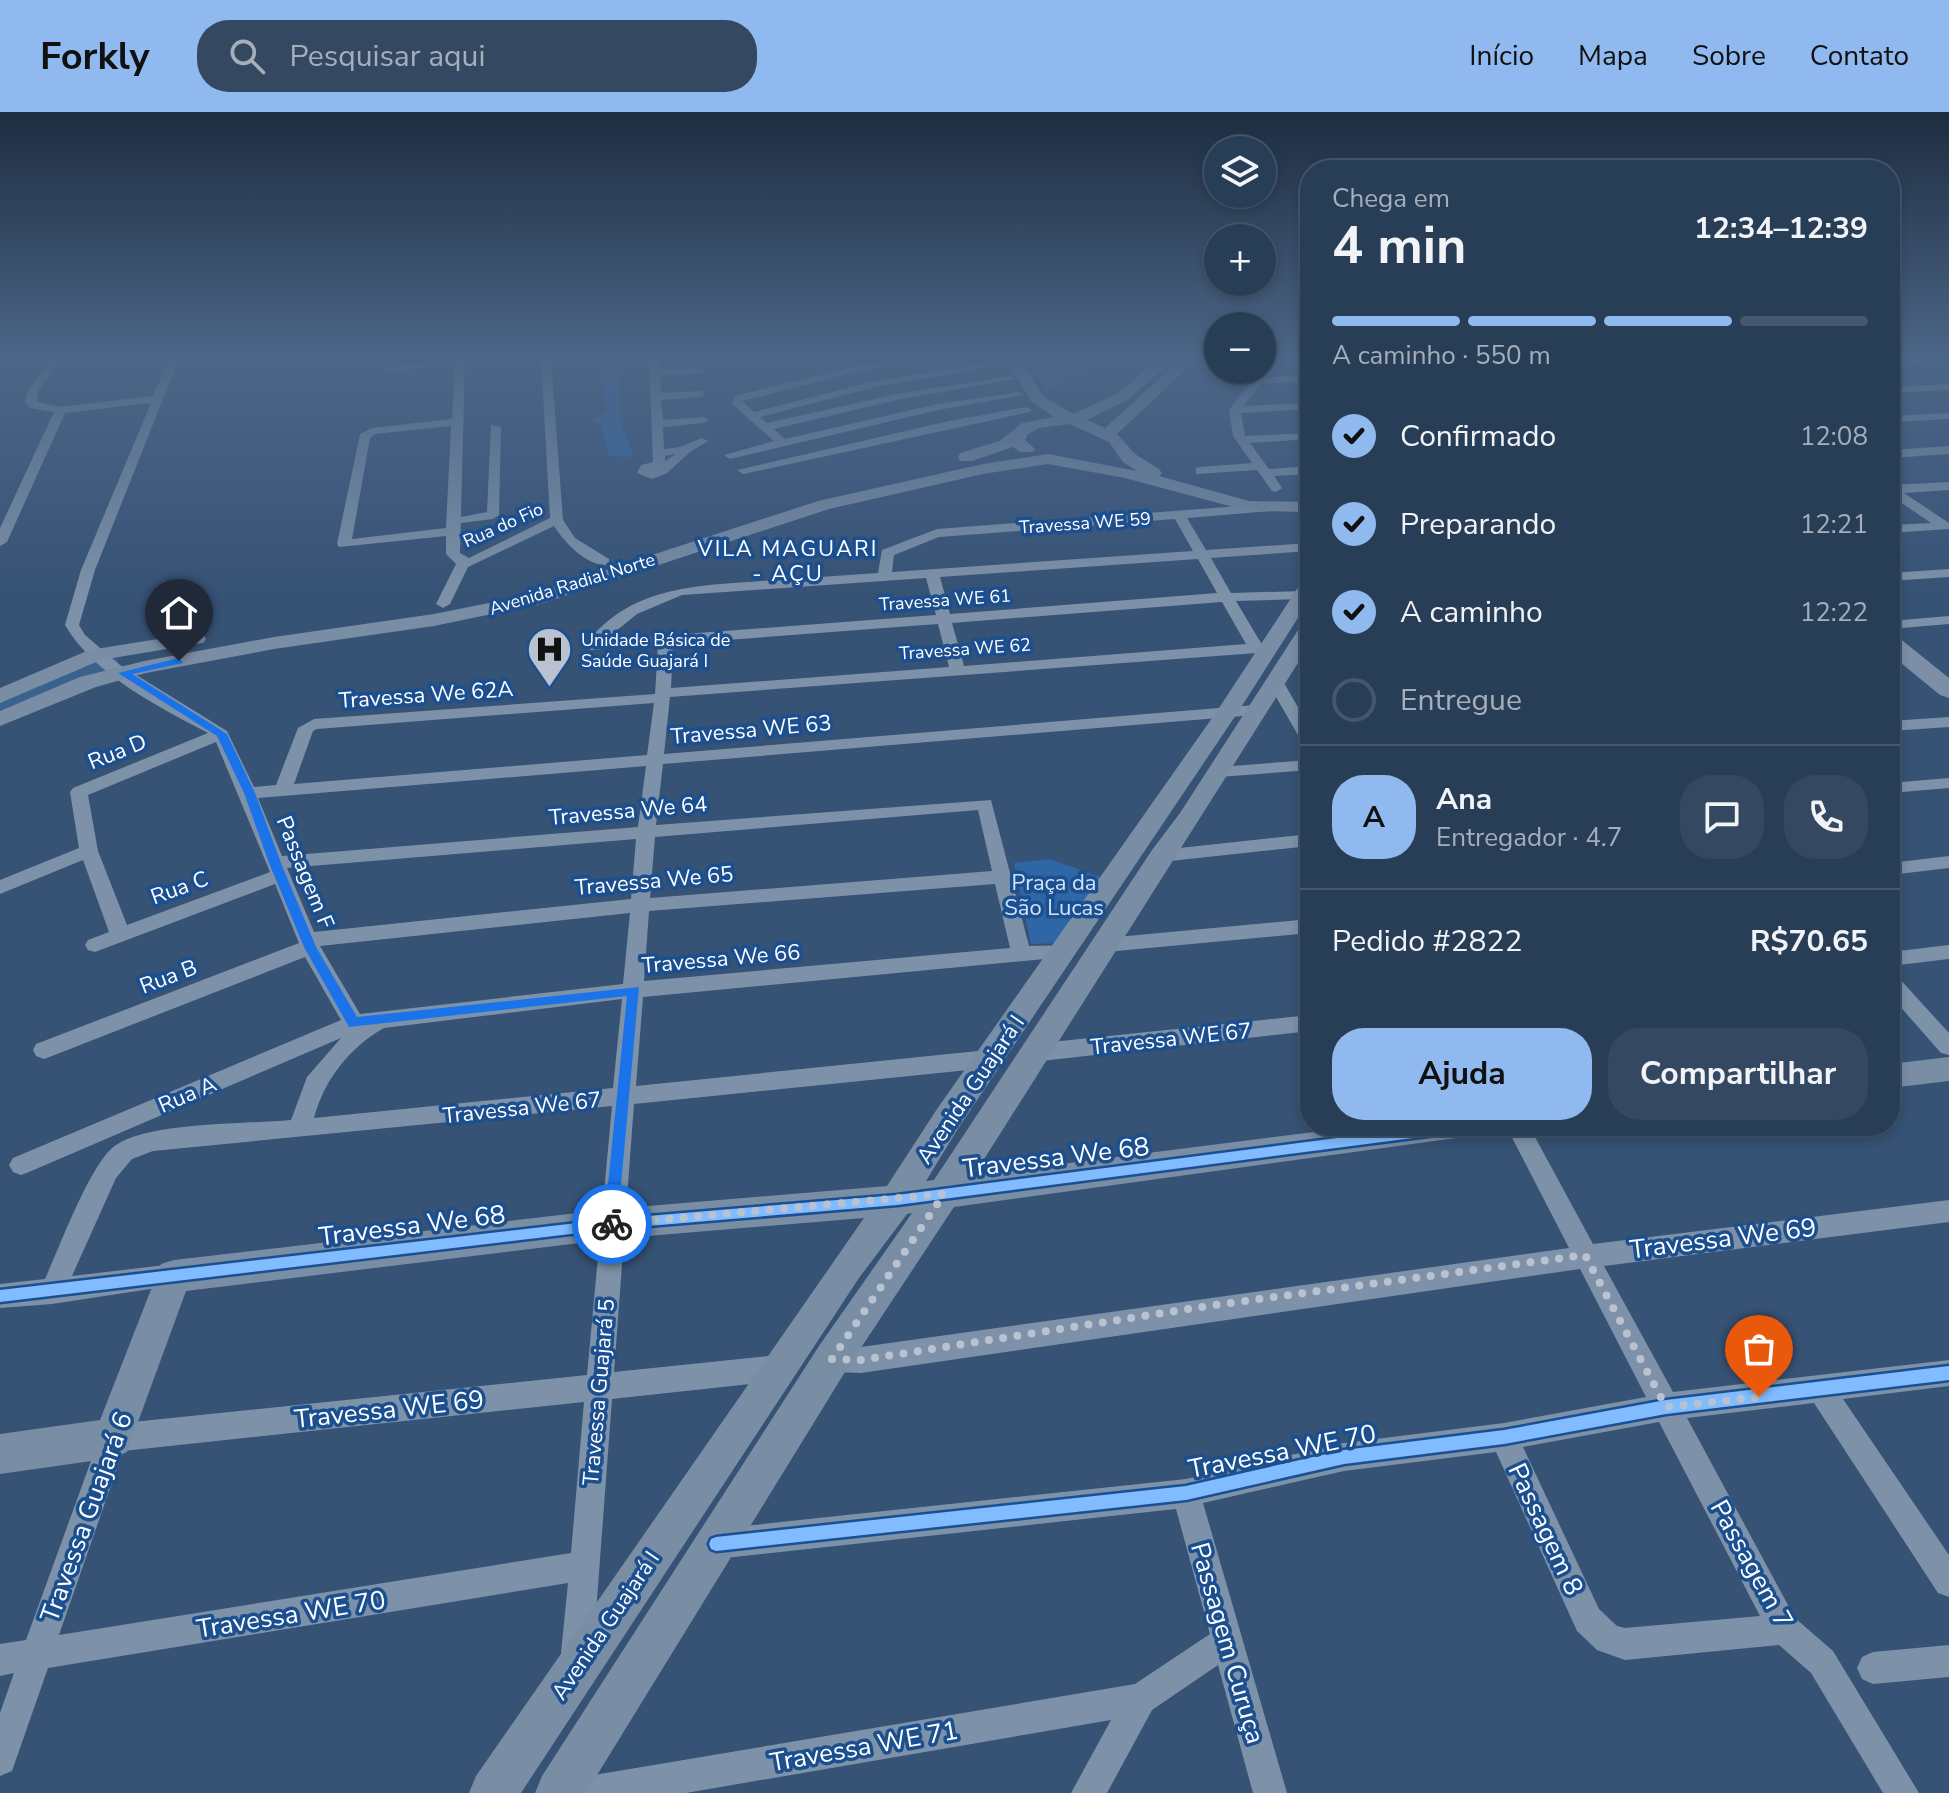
<!DOCTYPE html>
<html lang="pt">
<meta charset="utf-8">
<style>
:root{--surface:#283e57;--page:#344961;--text:#f1f3f6;--muted:#a5aeba;--line:#44576d;--accent:#90b9f0}
body{margin:0;font-family:"Nunito Sans",sans-serif;background:var(--page);color:var(--text);height:100vh;display:flex;flex-direction:column;font-size:30px;white-space:nowrap}
*{box-sizing:border-box;margin:0}
p{font-size:26px;color:var(--muted)}
.icon{flex:none;width:44px;height:44px;fill:none;stroke:currentColor;stroke-width:2;stroke-linecap:round;stroke-linejoin:round}
.map{position:relative;flex:1;overflow:hidden}
.side{position:absolute;left:1300px;top:48px;width:600px;height:976px;display:flex;flex-direction:column;background:var(--surface);border-radius:32px;box-shadow:0 4px 12px #0003,0 0 0 2px var(--line)}
.side>*{flex:none}
.fabs{position:absolute;left:1204px;top:24px;display:grid;gap:16px}
.fabs a{display:grid;place-items:center;width:72px;height:72px;border-radius:50%;background:var(--surface);box-shadow:0 4px 12px #0003,0 0 0 2px var(--line);font-size:40px}
.pin{position:absolute;display:grid;place-items:center;width:68px;height:68px;color:#fff;margin:-82px -34px;border-radius:50% 50% 50% 0;rotate:-45deg;box-shadow:0 0 8px #0007}
.pin .icon{rotate:45deg}
.courier{position:absolute;display:grid;place-items:center;width:80px;height:80px;margin:-40px;border:6px solid #1a73e8;border-radius:50%;background:#fff;color:#222;box-shadow:0 2px 10px #0007}
.overview em{font-style:normal;font-weight:700}
.overview div{display:flex;flex-direction:column-reverse}
.overview{display:flex;align-items:center;justify-content:space-between;height:136px;padding:0 32px}
h1{font-size:52px;font-weight:700;line-height:60px}
.bar{display:grid;grid-template-columns:repeat(4,1fr);gap:12px 8px;align-content:center;height:96px;padding:0 32px}
.bar i{height:10px;border-radius:6px;background:var(--line)}
.bar .active{background:var(--accent)}
.bar p{grid-column:span 4}
.line{display:flex;align-items:center;gap:20px;padding:0 32px;border-top:2px solid var(--line)}
.line div{flex:1}
.round{display:grid;place-items:center;flex:none;width:84px;height:84px;border-radius:32px;background:var(--page)}
ol{padding:0 32px;list-style:none}
li{display:flex;align-items:center;gap:24px;height:88px}
li p{margin-inline-start:auto}
li .icon{padding:8px;border-radius:50%;background:var(--accent);color:#111;stroke-width:4}
li:last-child{color:var(--muted)}
li i{width:44px;height:44px;border:4px solid var(--line);border-radius:50%}
.button{display:flex;gap:16px;margin-top:auto;padding:16px 32px}
.button a{flex:1;height:92px;border-radius:32px;background:var(--accent);color:#111;font-size:32px;font-weight:700;line-height:92px;text-align:center}
.button a+a{background:var(--page);color:var(--text)}
header{display:flex;align-items:center;gap:48px;box-sizing:border-box;height:112px;padding:0 40px;background:var(--accent);color:#111}
header strong{font-size:38px}
nav{display:flex;gap:44px;margin-inline-start:auto;font-size:28px}
.search{width:560px;height:72px;background:var(--page);display:flex;align-items:center;gap:20px;box-sizing:border-box;padding:0 28px;border-radius:32px;color:var(--muted);font-size:30px}
.map>svg:first-child{display:block}
.green{fill:#2f66a5}
.lines{fill:none;stroke-linecap:round;stroke-linejoin:round}
.river{fill:#3b618d;fill-rule:evenodd}
.street{fill:#7d92a8;fill-rule:evenodd}
.secondary{fill:#798da4;fill-rule:evenodd}
.primary{fill:#7d8ea7;fill-rule:evenodd}
.cycleway-casing{stroke:#1b4f8f;stroke-width:5}
.cycleway{fill:#80bcff;fill-rule:evenodd}
.route{fill:#1a73e8}
.done{stroke:#b9c2ce;stroke-width:8;stroke-dasharray:0 14.4}
.labels{text-anchor:middle;stroke-width:7;stroke-linejoin:round;paint-order:stroke}
.far-street-label{font-size:18px;fill:#fff;stroke:#1b4f8f}
.far-poi-label{font-size:18px;fill:#fff;stroke:#1b4f8f;text-anchor:start}
.far-quarter-label{font-size:22px;letter-spacing:2px;fill:#fff;stroke:#1b4f8f}
.street-label{font-size:22px;fill:#fff;stroke:#1b4f8f}
.park-label{font-size:22px;fill:#cfe3fa;stroke:#1b4f8f}
.near-street-label{font-size:26px;fill:#fff;stroke:#1b4f8f}
</style>
<header>
<strong>Forkly</strong>
<div class="search"><svg class="icon" aria-label="search" viewBox="0 0 24 24"><circle cx="10" cy="10" r="6"/><path d="M15 15l6 6"/></svg>Pesquisar aqui</div>
<nav><a>Início</a><a>Mapa</a><a>Sobre</a><a>Contato</a></nav>
</header>
<div class="map">
<svg width="1949" height="1681" viewBox="0 0 1949 1681">
<rect width="100%" height="100%" fill="#365274"/>
<!-- green -->
<path class="green" d="M 597,247 L 618,247 L 621,311 L 634,345 L 609,344 L 601,315 L 592,308 L 607,300 Z
M 1031,247 L 1107,247 L 1047,279 Z
M 1050,747 L 1103,766 L 1060,831 L 1031,832 L 1014,751 Z"/>
<g class="lines">
<!-- river -->
<path class="river" d="M 108,544 L 116,546 L 119,551 L 116,556 L 0,601 L 0,586 Z"/>
<!-- street -->
<path class="street" d="M 51,247 L 61,247 L 38,279 L 37,290 L 61,295 L 153,284 L 169,247 L 179,247 L 95,458 L 79,513 L 85,523 L 120,553 L 227,619 L 254,675 L 276,673 L 298,616 L 314,607 L 655,582 L 658,533 L 591,538 L 584,534 C 630,474 693,474 762,469 C 801,466 839,464 878,461 L 882,438 L 937,417 L 1266,392 L 1271,393 L 1271,399 L 1187,406 L 1206,438 L 1310,431 L 1310,439 L 1211,446 L 1231,481 L 1302,479 L 1309,483 L 1302,487 L 1236,489 L 1261,531 L 1270,530 L 1278,535 L 1270,540 L 670,585 L 664,642 L 1255,593 L 1263,598 L 1255,603 L 663,652 L 656,713 L 991,688 L 1029,834 L 1072,833 L 1075,838 L 1072,843 L 1065,845 L 643,885 L 636,974 L 988,938 L 996,941 L 999,947 L 996,953 L 988,956 L 634,992 L 614,1260 L 779,1243 L 788,1247 L 792,1256 L 788,1265 L 779,1269 L 612,1287 L 593,1541 L 588,1552 L 577,1557 L 566,1552 L 561,1541 L 568,1471 L 48,1556 L 12,1659 L 0,1664 L 0,1601 L 14,1561 L 0,1564 L 0,1532 L 26,1528 L 103,1316 L 113,1312 L 587,1263 L 612,994 L 153,1039 L 132,1047 L 116,1066 L 72,1164 L 174,1152 L 183,1156 L 187,1164 L 183,1172 L 52,1192 L 0,1196 L 0,1172 L 45,1167 C 59,1137 91,1049 116,1033 C 151,1010 247,1012 291,1008 L 307,965 L 341,926 L 29,1060 L 21,1063 L 13,1060 L 9,1053 L 13,1046 L 341,908 L 305,845 L 52,944 L 44,947 L 36,944 L 33,938 L 36,932 L 299,831 L 275,772 L 95,840 L 88,838 L 85,833 L 88,828 L 109,820 L 83,748 L 0,782 L 0,768 L 79,736 L 70,680 L 73,676 L 208,621 C 159,595 94,563 65,513 L 81,458 L 151,291 L 65,301 L 7,430 L 0,434 L 0,416 L 54,300 L 30,296 L 25,290 L 28,279 ZM 1175,407 L 1193,439 L 892,460 L 894,443 L 939,425 ZM 1198,447 L 1217,481 L 950,502 L 940,465 ZM 926,466 L 936,503 L 605,528 L 637,502 L 682,483 ZM 1222,490 L 1246,532 L 964,554 L 952,511 ZM 938,512 L 949,555 L 671,576 L 673,532 ZM 654,591 L 647,643 L 294,672 L 313,619 L 317,617 ZM 216,630 L 270,760 L 127,813 L 98,739 L 88,683 ZM 646,654 L 638,715 L 282,744 L 258,686 ZM 978,698 L 992,759 L 650,786 L 655,725 ZM 636,727 L 631,787 L 314,820 L 287,756 ZM 995,772 L 1010,836 L 644,869 L 649,799 ZM 630,801 L 623,872 L 360,902 L 320,834 ZM 622,887 L 613,976 L 314,1006 C 324,968 350,935 384,916 ZM 584,1290 L 571,1441 L 59,1523 L 123,1339 Z
M 448,247 L 465,247 L 460,441 L 469,446 L 550,406 L 541,247 L 551,247 L 563,408 L 575,426 L 609,447 L 609,453 C 587,455 565,431 554,414 L 468,455 L 450,492 L 443,496 L 436,492 L 456,452 L 446,442 L 446,424 L 339,435 L 337,432 L 360,322 L 372,316 L 452,307 L 455,253 L 390,259 L 385,256 ZM 451,314 L 446,416 L 352,427 L 370,326 L 375,322 Z
M 649,247 L 659,247 L 660,257 L 704,256 L 704,260 L 700,261 L 660,264 L 661,281 L 701,279 L 706,282 L 701,285 L 661,288 L 663,308 L 703,305 L 709,308 L 703,311 L 663,315 L 664,337 L 680,335 L 702,326 L 708,329 L 690,340 L 667,361 L 652,367 L 637,361 L 641,353 L 653,350 ZM 675,342 L 676,342 L 665,349 L 665,344 Z
M 900,247 L 925,247 L 852,261 L 742,289 L 754,300 L 875,269 L 1002,249 L 1007,252 L 875,275 L 760,305 L 767,311 L 897,282 L 1010,264 L 1015,267 L 897,288 L 774,317 L 785,327 L 938,292 L 1019,280 L 1024,283 L 938,298 L 730,347 L 724,343 L 774,329 L 732,292 L 735,284 L 852,255 Z
M 1274,247 L 1285,247 L 1268,265 L 1310,263 L 1310,269 L 1262,272 L 1243,294 L 1310,291 L 1310,297 L 1241,301 L 1245,324 L 1310,321 L 1310,327 L 1250,331 L 1269,357 L 1310,354 L 1310,362 L 1274,364 L 1282,376 L 1276,380 L 1272,379 L 1257,358 L 1196,362 L 1196,356 L 1200,355 L 1252,351 L 1233,324 L 1229,298 L 1243,279 Z
M 1949,247 L 1948,250 L 1890,254 L 1890,248 Z
M 1949,272 L 1949,278 L 1890,281 L 1890,275 Z
M 1026,295 L 1032,298 L 1030,300 L 743,362 L 737,358 L 949,309 Z
M 1949,301 L 1949,307 L 1890,310 L 1890,304 Z
M 491,313 L 501,315 L 499,403 L 493,407 L 461,411 L 461,405 L 487,400 Z
M 1949,334 L 1949,342 L 1890,346 L 1890,338 Z
M 1949,370 L 1949,378 L 1904,381 L 1949,411 L 1949,417 L 1890,421 L 1890,413 L 1931,411 L 1890,383 L 1890,373 Z
M 1949,457 L 1949,465 L 1890,469 L 1890,461 Z
M 1949,504 L 1949,512 L 1890,517 L 1890,509 Z
M 1276,566 L 1284,571 L 1310,616 L 1310,635 L 1302,630 L 1268,571 Z
M 1949,605 L 1949,615 L 1890,619 L 1890,609 Z
M 1310,648 L 1310,658 L 1219,665 L 1210,660 L 1219,655 Z
M 1949,666 L 1949,676 L 1890,681 L 1890,671 Z
M 1310,722 L 1310,734 L 1161,750 L 1152,744 L 1161,738 Z
M 1949,744 L 1949,756 L 1890,763 L 1890,751 Z
M 1310,807 L 1310,821 L 1106,840 L 1099,838 L 1096,833 L 1099,828 L 1106,826 Z
M 1949,833 L 1949,847 L 1890,854 L 1890,840 Z
M 1890,861 L 1897,864 L 1949,921 L 1949,943 L 1941,941 L 1890,883 Z
M 1310,903 L 1310,919 L 1032,950 L 1024,947 L 1021,941 L 1024,935 L 1032,932 Z
M 1506,1014 L 1529,1014 L 1593,1132 L 1949,1088 L 1949,1110 L 1604,1154 L 1673,1280 L 1949,1248 L 1949,1274 L 1843,1287 L 1949,1443 L 1949,1485 L 1938,1481 L 1814,1291 L 1687,1306 L 1795,1506 L 1833,1539 L 1919,1681 L 1883,1681 L 1811,1561 L 1779,1533 L 1625,1548 L 1597,1538 L 1577,1519 L 1496,1340 L 1344,1359 L 1203,1391 L 1287,1681 L 1253,1681 L 1218,1553 L 1152,1598 L 1107,1681 L 1071,1681 L 1111,1608 L 686,1681 L 571,1681 L 576,1669 L 588,1664 L 1135,1572 L 1210,1522 L 1176,1397 L 716,1447 L 706,1442 L 701,1432 L 706,1422 L 716,1417 L 1186,1367 L 1344,1331 L 1504,1311 L 1646,1285 L 1580,1157 L 861,1261 L 832,1260 L 823,1256 L 819,1247 L 823,1238 L 832,1234 L 861,1235 L 1569,1136 ZM 1659,1310 L 1760,1504 L 1625,1516 L 1617,1514 L 1599,1497 L 1523,1335 Z
M 1949,1533 L 1949,1565 L 1873,1572 L 1862,1567 L 1857,1556 L 1862,1545 L 1873,1540 Z"/>
<!-- secondary -->
<path class="secondary" d="M 1006,247 L 1020,247 L 1043,284 L 1073,302 L 1118,281 L 1158,247 L 1173,247 L 1129,287 L 1087,308 L 1105,316 L 1181,247 L 1197,247 L 1117,322 L 1135,342 L 1159,357 L 1162,361 L 1159,364 L 1249,389 L 1310,390 L 1310,400 L 1248,399 L 1125,366 L 1048,352 L 983,362 L 829,397 L 540,492 L 434,514 L 274,537 L 146,561 L 96,575 L 0,614 L 0,599 L 80,565 L 144,549 L 274,525 L 434,502 L 529,483 L 818,389 L 983,352 L 1048,342 L 1137,359 L 1123,350 L 1109,330 L 1070,312 L 1039,316 L 1028,322 L 1025,328 L 1035,337 L 1033,340 L 1021,340 L 1013,335 L 972,349 L 960,349 L 958,345 L 960,341 L 1000,329 L 1022,311 L 1054,305 L 1032,290 Z
M 1310,466 L 1310,487 L 1238,600 L 959,1015 L 926,1069 L 934,1068 L 1152,738 L 1180,701 L 1300,515 L 1310,509 L 1310,532 L 974,1063 L 1362,1014 L 1483,1014 L 1478,1023 L 954,1095 L 845,1260 L 586,1681 L 535,1681 L 542,1664 L 819,1234 L 912,1101 L 907,1102 L 859,1166 L 521,1681 L 469,1681 L 476,1664 L 864,1106 L 612,1127 L 186,1179 L 127,1340 L 113,1346 L 0,1362 L 0,1322 L 100,1308 L 161,1152 L 174,1148 L 612,1097 L 887,1074 L 937,997 L 1217,599 L 1303,468 Z
M 196,521 L 203,523 L 206,527 L 203,531 L 101,548 L 0,591 L 0,576 L 89,538 Z
M 1949,945 L 1949,969 L 1890,976 L 1890,952 Z"/>
<!-- primary -->
<path class="primary" d="M 1890,523 L 1898,525 L 1949,566 L 1949,586 L 1940,583 L 1890,542 Z"/>
<defs>
<path id="cycleway" d="M 1430,1014 L 1473,1014 L 1471,1017 L 1467,1019 L 897,1093 L 612,1117 L 0,1190 L 0,1178 L 612,1107 L 897,1083 Z
M 1949,1254 L 1949,1268 L 1666,1302 L 1504,1332 L 1344,1352 L 1186,1388 L 716,1439 L 711,1437 L 709,1432 L 711,1427 L 716,1425 L 1186,1374 L 1344,1338 L 1504,1318 L 1666,1288 Z"/>
</defs>
<!-- cycleway casing -->
<use href="#cycleway" class="cycleway-casing"/>
<!-- cycleway -->
<use href="#cycleway" class="cycleway"/>
</g>
<!-- sky -->
<linearGradient id="sky" x2="0" y2="1"><stop stop-color="#1e2d40"/><stop offset="0.51" stop-color="#4c6688"/><stop offset="1" stop-color="#4c6688" stop-opacity="0"/></linearGradient>
<rect width="1949" height="482" fill="url(#sky)"/>
<!-- route -->
<path class="route" d="M 179,546 L 183,551 L 132,562 L 227,622 L 255,681 L 281,751 L 316,835 L 357,905 L 639,875 L 617,1117 L 606,1117 L 604,1112 L 627,884 L 349,915 L 304,835 L 269,751 L 244,681 L 217,624 L 118,561 Z"/>
<g class="lines">
<!-- done -->
<path class="done" d="M 612,1112 L 944,1082 L 832,1247 L 861,1248 L 1208,1194 L 1585,1143 L 1666,1295 L 1759,1285"/>
</g>
<!-- icons -->
<defs>
<symbol id="hospital-pin" viewBox="-11 -11 22 30"><path d="M0 17L-7.5 6A9.5 9.5 0 1 1 7.5 6Z" fill="#b9c2ce" stroke="#1b4f8f"/><path d="M-5-5h3v3.5h4V-5h3V5h-3V1.5h-4V5h-3Z" fill="#111"/></symbol>
</defs>
<g fill-rule="evenodd">
<use href="#hospital-pin" x="524" y="512" width="51" height="69"/>
</g>
<g class="labels">
<!-- far-street labels -->
<g class="far-street-label">
<text transform="translate(1085 411) rotate(-4)" y="6">Travessa WE 59</text>
<text transform="translate(503 413) rotate(-24)" y="6">Rua do Fio</text>
<text transform="translate(572 472) rotate(-17)" y="6">Avenida Radial Norte</text>
<text transform="translate(945 488) rotate(-4)" y="6">Travessa WE 61</text>
<text transform="translate(965 537) rotate(-4)" y="6">Travessa WE 62</text>
</g>
<!-- far-poi labels -->
<g class="far-poi-label">
<text x="581" y="534">Unidade Básica de<tspan x="581" dy="21">Saúde Guajará I</tspan></text>
</g>
<!-- far-quarter labels -->
<g class="far-quarter-label">
<text x="788" y="444">VILA MAGUARI<tspan x="788" dy="25">- AÇU</tspan></text>
</g>
<!-- street labels -->
<g class="street-label">
<text transform="translate(426 582) rotate(-4)" y="8">Travessa We 62A</text>
<text transform="translate(751 617) rotate(-5)" y="8">Travessa WE 63</text>
<text transform="translate(117 639) rotate(-22)" y="8">Rua D</text>
<text transform="translate(628 698) rotate(-5)" y="8">Travessa We 64</text>
<text transform="translate(306 760) rotate(68)" y="8">Passagem F</text>
<text transform="translate(654 768) rotate(-5)" y="8">Travessa We 65</text>
<text transform="translate(179 775) rotate(-20)" y="8">Rua C</text>
<text transform="translate(721 846) rotate(-5)" y="8">Travessa We 66</text>
<text transform="translate(168 864) rotate(-21)" y="8">Rua B</text>
<text transform="translate(1171 926) rotate(-6)" y="8">Travessa WE 67</text>
<text transform="translate(970 977) rotate(-56)" y="8">Avenida Guajará I</text>
<text transform="translate(187 982) rotate(-23)" y="8">Rua A</text>
<text transform="translate(522 995) rotate(-6)" y="8">Travessa We 67</text>
<text transform="translate(598 1280) rotate(-85)" y="8">Travessa Guajará 5</text>
<text transform="translate(605 1513) rotate(-56)" y="8">Avenida Guajará I</text>
</g>
<!-- park labels -->
<g class="park-label">
<text x="1054" y="778">Praça da<tspan x="1054" dy="25">São Lucas</tspan></text>
</g>
<!-- near-street labels -->
<g class="near-street-label">
<text transform="translate(1056 1045) rotate(-7)" y="9">Travessa We 68</text>
<text transform="translate(412 1113) rotate(-7)" y="9">Travessa We 68</text>
<text transform="translate(1723 1126) rotate(-7)" y="9">Travessa We 69</text>
<text transform="translate(389 1297) rotate(-6)" y="9">Travessa WE 69</text>
<text transform="translate(1282 1339) rotate(-11)" y="9">Travessa WE 70</text>
<text transform="translate(86 1405) rotate(-70)" y="9">Travessa Guajará 6</text>
<text transform="translate(1546 1417) rotate(65)" y="9">Passagem 8</text>
<text transform="translate(1752 1452) rotate(61)" y="9">Passagem 7</text>
<text transform="translate(291 1502) rotate(-9)" y="9">Travessa WE 70</text>
<text transform="translate(1228 1531) rotate(74)" y="9">Passagem Curuça</text>
<text transform="translate(864 1634) rotate(-10)" y="9">Travessa WE 71</text>
</g>
</g>
</svg>
<div class="fabs">
<a><svg class="icon" aria-label="layers" viewBox="0 0 24 24"><path d="M12 4l9 5-9 5-9-5zM3 14l9 5 9-5"/></svg></a>
<a>+</a>
<a>−</a>
</div>
<div class="pin" style="left:1759px;top:1285px;background:#ea580c"><svg class="icon" aria-label="bag" viewBox="0 0 24 24"><path d="M5 8h14l-1 12H6zM9 8a3 3 0 0 1 6 0"/></svg></div>
<div class="pin" style="left:179px;top:549px;background:#1f2937"><svg class="icon" aria-label="home" viewBox="0 0 24 24"><path d="M3 11l9-7 9 7M6 9v11h12V9"/></svg></div>
<div class="courier" style="left:612px;top:1112px"><svg class="icon" aria-label="bike" viewBox="0 0 24 24"><circle cx="6" cy="16" r="4"/><circle cx="18" cy="16" r="4"/><path d="M6 16l4-8h5l3 8M10 8l3 8H6M13 5h3"/></svg></div>
<section class="side">
<div class="overview"><div><h1>4 min</h1><p>Chega em</p></div><em>12:34–12:39</em></div>
<div class="bar"><i class="active"></i><i class="active"></i><i class="active"></i><i></i><p>A caminho · 550 m</p></div>
<ol>
<li><svg class="icon" aria-label="check" viewBox="0 0 24 24"><path d="M5 12l5 5 9-10"/></svg>Confirmado<p>12:08</p></li>
<li><svg class="icon" aria-label="check" viewBox="0 0 24 24"><path d="M5 12l5 5 9-10"/></svg>Preparando<p>12:21</p></li>
<li><svg class="icon" aria-label="check" viewBox="0 0 24 24"><path d="M5 12l5 5 9-10"/></svg>A caminho<p>12:22</p></li>
<li><i></i>Entregue</li>
</ol>
<div class="line" style="height:144px"><b class="round" style="background:var(--accent);color:#111">A</b><div><b>Ana</b><p>Entregador · 4.7</p></div><a class="round"><svg class="icon" aria-label="chat" viewBox="0 0 24 24"><path d="M4 5h16v11H9l-5 4z"/></svg></a><a class="round"><svg class="icon" aria-label="phone" viewBox="0 0 24 24"><path d="M5 4h4l2 5-3 2q2 4 5 5l2-3 5 2v4C11 20 4 13 5 4z"/></svg></a></div>
<div class="line" style="height:104px"><div>Pedido #2822</div><b>R$70.65</b></div>
<div class="button"><a>Ajuda</a><a>Compartilhar</a></div>
</section>
</div>
